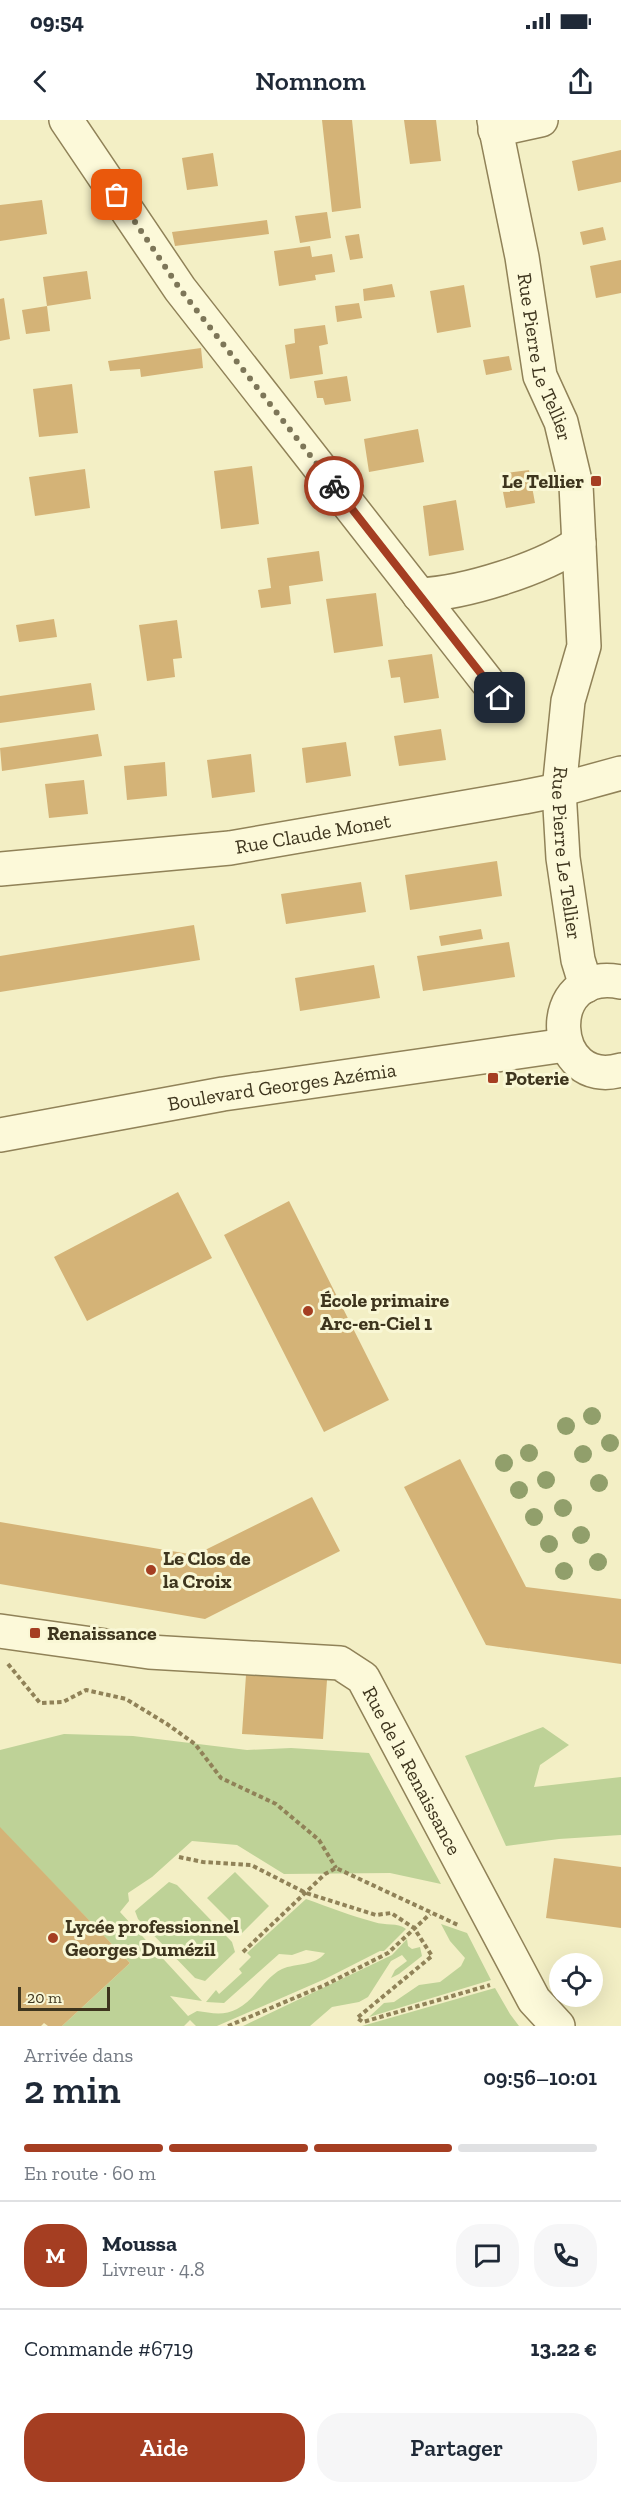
<!DOCTYPE html>
<html lang="fr">
<meta charset="utf-8">
<style>
:root{--surface:#fff;--page:#f6f6f7;--text:#1f2937;--muted:#747a83;--line:#e0e1e3;--accent:#a53e22}
body{margin:0;font-family:"Zilla Slab",serif;background:var(--page);color:var(--text);height:100vh;display:flex;flex-direction:column;font-size:22px;white-space:nowrap}
*{box-sizing:border-box;margin:0}
p{font-size:20px;color:var(--muted)}
.icon{flex:none;width:33px;height:33px;fill:none;stroke:currentColor;stroke-width:2;stroke-linecap:round;stroke-linejoin:round}
.map{position:relative;height:1906px;overflow:hidden}
.panel{display:flex;flex-direction:column;background:var(--surface);flex:1}
.panel>*{flex:none}
.tools{position:absolute;left:549px;top:1833px;display:grid;gap:12px}
.tools a{display:grid;place-items:center;width:54px;height:54px;border-radius:50%;background:var(--surface);box-shadow:0 6px 24px #0002;font-size:30px}
.scale{position:absolute;left:18px;bottom:15px;width:92px;box-sizing:border-box;padding-left:6px;border:3px solid #3e351e;border-top:0;font-size:16px;line-height:21px;white-space:nowrap;color:#3e351e;-webkit-text-stroke:4px #f9f7d5;paint-order:stroke}
.pin{position:absolute;display:grid;place-items:center;width:51px;height:51px;color:#fff;margin:-26px;border-radius:12px;box-shadow:0 3px 9px #0006}
.courier{position:absolute;display:grid;place-items:center;width:60px;height:60px;margin:-30px;border:4px solid #a53e22;border-radius:50%;background:#fff;color:#222;box-shadow:0 2px 8px #0007}
.head em{font-style:normal;font-weight:600}
.head div{display:flex;flex-direction:column-reverse}
.head{display:flex;align-items:center;justify-content:space-between;height:102px;padding:0 24px}
h1{font-size:39px;font-weight:600;line-height:45px}
.bar{display:grid;grid-template-columns:repeat(4,1fr);gap:9px 6px;align-content:center;height:72px;padding:0 24px}
.bar i{height:8px;border-radius:4px;background:var(--line)}
.bar .current{background:var(--accent)}
.bar p{grid-column:span 4}
.line{display:flex;align-items:center;gap:15px;padding:0 24px;border-top:2px solid var(--line)}
.line div{flex:1}
.round{display:grid;place-items:center;flex:none;width:63px;height:63px;border-radius:24px;background:var(--page)}
.button{display:flex;gap:12px;margin-top:auto;padding:12px 24px}
.button a{flex:1;height:69px;border-radius:24px;background:var(--accent);color:#fff;font-size:24px;font-weight:600;line-height:69px;text-align:center}
.button a+a{background:var(--page);color:var(--text)}
.status{display:flex;justify-content:space-between;align-items:center;height:42px;padding:0 30px;background:var(--surface);direction:ltr}
.status svg{height:16px;fill:currentColor}
header{display:flex;justify-content:space-between;align-items:center;height:78px;padding:0 24px;background:var(--surface);font-size:27px;font-weight:600}
.map>svg:first-child{display:block}
.green{fill:#bed297}
.building{fill:#d4b377}
.lines{fill:none;stroke-linecap:round;stroke-linejoin:round}
.minor-casing{stroke:#908258;stroke-width:36}
.path{stroke:#908258;stroke-width:4;stroke-dasharray:4.5 3;stroke-linecap:butt}
.minor{stroke:#fcf9d9;stroke-width:33}
.tree{fill:#919f6b}
.done{stroke:#7d7658;stroke-width:6;stroke-dasharray:0 10.8}
.route{stroke:#a53e22;stroke-width:8}
.poi-dot{fill:#a53e22;stroke:#f9f7d5;stroke-width:2}
.labels{text-anchor:middle;stroke-width:6;stroke-linejoin:round;paint-order:stroke}
.street-label{font-size:20px;fill:#3e351e;stroke:#f9f7d5}
.poi-label{font-size:20px;font-weight:bold;fill:#3e351e;stroke:#f9f7d5;text-anchor:start}
</style>
<div class="status"><b>09:54</b><svg viewBox="0 0 49 12"><path d="M0 12V9h3v3zM5 12V6h3v6zM10 12V3h3v9zM15 12V0h3v12zM26 1h20v11H26zM47 4h2v5h-2z"/></svg></div>
<header><svg class="icon" aria-label="back" viewBox="0 0 24 24"><path d="M15 5l-7 7 7 7"/></svg>Nomnom<svg class="icon" aria-label="share" viewBox="0 0 24 24"><path d="M12 15V3M7 8l5-5 5 5M5 13v7h14v-7"/></svg></header>
<div class="map">
<svg width="621" height="1906" viewBox="0 0 621 1906">
<rect width="100%" height="100%" fill="#f3efc5"/>
<!-- green -->
<path class="green" d="M 543,1607 L 569,1625 L 540,1645 L 534,1667 L 621,1657 L 621,1715 L 559,1719 L 506,1726 L 465,1636 Z
M 64,1614 L 133,1616 L 247,1630 L 291,1628 L 369,1633 L 441,1764 L 390,1753 L 284,1754 L 237,1725 L 192,1721 L 152,1757 L 128,1773 L 129,1781 L 120,1792 L 202,1881 L 170,1876 L 188,1896 L 197,1891 C 211,1893 224,1896 237,1889 C 255,1880 264,1858 282,1849 C 296,1843 315,1846 325,1833 L 306,1830 L 292,1835 L 279,1834 L 224,1883 L 206,1882 L 216,1870 L 219,1874 L 242,1853 L 239,1849 L 251,1837 L 247,1833 L 306,1779 C 329,1787 351,1796 374,1802 C 386,1806 397,1802 406,1809 L 384,1831 L 380,1831 L 325,1859 L 217,1906 L 196,1906 L 190,1900 L 184,1906 L 62,1906 L 130,1843 L 0,1708 L 0,1630 Z
M 235,1752 L 269,1786 L 242,1813 L 207,1778 Z
M 169,1762 L 177,1765 L 232,1822 L 235,1832 L 205,1861 L 195,1858 L 138,1799 L 135,1791 Z
M 441,1804 L 467,1813 L 491,1860 L 369,1897 L 384,1883 L 394,1882 L 419,1865 L 440,1862 L 461,1846 L 465,1838 L 450,1821 Z
M 407,1819 L 408,1826 L 412,1829 L 420,1827 L 422,1836 L 399,1854 L 391,1858 L 395,1850 L 407,1841 L 402,1835 L 391,1841 L 368,1877 L 359,1882 L 332,1887 L 310,1906 L 243,1906 L 392,1835 Z
M 495,1868 L 510,1894 L 519,1906 L 362,1906 Z"/>
<!-- building -->
<path class="building" d="M 322,0 L 352,0 L 361,88 L 332,92 Z
M 404,0 L 436,0 L 441,41 L 410,44 Z
M 621,30 L 621,62 L 578,71 L 572,41 Z
M 213,33 L 218,66 L 187,70 L 182,38 Z
M 42,80 L 47,114 L 0,121 L 0,85 Z
M 327,92 L 331,118 L 300,123 L 295,96 Z
M 267,100 L 269,114 L 175,126 L 172,112 Z
M 603,107 L 606,120 L 583,125 L 580,112 Z
M 359,114 L 363,138 L 350,140 L 345,116 Z
M 310,126 L 312,137 L 332,134 L 335,152 L 315,155 L 316,160 L 279,166 L 274,131 Z
M 621,140 L 621,173 L 596,178 L 590,146 Z
M 87,151 L 91,179 L 47,186 L 43,157 Z
M 392,164 L 395,177 L 364,181 L 363,169 Z
M 464,165 L 471,207 L 437,213 L 430,171 Z
M 4,178 L 10,219 L 0,221 L 0,179 Z
M 359,183 L 362,198 L 337,202 L 335,186 Z
M 47,186 L 50,211 L 26,214 L 22,190 Z
M 325,205 L 328,224 L 319,226 L 323,254 L 290,259 L 285,225 L 295,223 L 294,209 Z
M 201,228 L 203,248 L 141,257 L 140,249 L 110,251 L 108,241 Z
M 509,236 L 512,250 L 486,255 L 483,240 Z
M 347,256 L 351,281 L 325,285 L 323,278 L 317,278 L 314,261 Z
M 72,264 L 78,313 L 39,317 L 33,269 Z
M 418,309 L 424,342 L 369,352 L 364,319 Z
M 252,346 L 259,404 L 221,409 L 214,351 Z
M 85,349 L 90,388 L 35,396 L 29,357 Z
M 529,350 L 535,383 L 506,388 L 503,372 L 510,372 L 507,353 Z
M 456,380 L 464,430 L 429,436 L 423,386 Z
M 319,431 L 323,461 L 289,466 L 291,484 L 261,488 L 258,470 L 271,468 L 267,438 Z
M 376,473 L 383,526 L 334,533 L 326,479 Z
M 54,499 L 57,517 L 19,522 L 16,505 Z
M 177,500 L 182,538 L 173,539 L 175,557 L 147,561 L 139,505 Z
M 432,534 L 439,578 L 404,583 L 400,557 L 391,558 L 388,540 Z
M 91,563 L 95,590 L 0,603 L 0,576 Z
M 441,609 L 446,640 L 399,646 L 394,616 Z
M 98,614 L 102,636 L 2,651 L 0,628 Z
M 346,622 L 351,656 L 306,663 L 302,628 Z
M 251,634 L 255,672 L 212,678 L 207,640 Z
M 165,642 L 167,676 L 127,680 L 124,646 Z
M 84,660 L 88,694 L 49,698 L 45,664 Z
M 497,741 L 502,776 L 410,790 L 405,755 Z
M 361,762 L 366,792 L 286,804 L 281,774 Z
M 194,805 L 200,840 L 0,872 L 0,836 Z
M 481,809 L 483,819 L 441,826 L 439,816 Z
M 509,822 L 515,857 L 423,871 L 417,836 Z
M 374,845 L 380,878 L 300,891 L 295,858 Z
M 178,1072 L 212,1138 L 87,1201 L 54,1137 Z
M 289,1081 L 389,1280 L 324,1312 L 224,1115 Z
M 460,1339 L 526,1467 L 621,1479 L 621,1544 L 486,1525 L 404,1367 Z
M 312,1377 L 340,1431 L 205,1499 L 0,1464 L 0,1402 L 195,1435 Z
M 246,1555 L 327,1560 L 323,1619 L 242,1614 Z
M 0,1707 L 130,1843 L 62,1906 L 48,1906 L 44,1903 L 41,1906 L 0,1906 Z
M 554,1738 L 621,1747 L 621,1808 L 546,1798 Z"/>
<g class="lines">
<defs>
<g id="minor">
<path d="M 66,0 L 180,169 L 500,578"/>
<path id="s1" d="M 494,0 L 522,137 L 540,256 L 561,302 L 576,365 L 584,526 L 568,581 L 559,670 L 563,738 L 578,840 L 586,866"/>
<path d="M 495,10 L 541,0"/>
<path d="M 419,475 C 465,473 542,449 579,423"/>
<path id="s2" d="M 0,749 L 230,728 L 524,677 L 559,670 L 621,653"/>
<path d="M 621,862 C 540,846 549,971 621,950"/>
<path id="s3" d="M 0,1015 L 223,974 L 566,925"/>
<path id="s4" d="M 0,1511 L 149,1532 L 340,1543 L 363,1558 L 534,1880 L 558,1906"/>
</g>
</defs>
<!-- minor casing -->
<use href="#minor" class="minor-casing"/>
<!-- path -->
<path class="path" d="M 8,1544 L 40,1583 L 63,1582 L 86,1570 L 126,1579 L 167,1604 L 195,1624 L 221,1658 L 276,1684 L 319,1720 L 336,1748
M 179,1737 L 203,1742 L 251,1745 L 306,1773 L 376,1795 L 391,1793 L 414,1808 L 432,1836 L 357,1898 L 363,1902 L 490,1865
M 243,1832 L 325,1754 L 336,1748 L 458,1805
M 228,1906 L 325,1865 L 388,1833 L 430,1794"/>
<!-- minor -->
<use href="#minor" class="minor"/>
</g>
<!-- trees -->
<g class="tree">
<circle cx="592" cy="1296" r="9"/>
<circle cx="566" cy="1306" r="9"/>
<circle cx="610" cy="1323" r="9"/>
<circle cx="529" cy="1333" r="9"/>
<circle cx="583" cy="1334" r="9"/>
<circle cx="504" cy="1343" r="9"/>
<circle cx="546" cy="1360" r="9"/>
<circle cx="599" cy="1363" r="9"/>
<circle cx="519" cy="1370" r="9"/>
<circle cx="563" cy="1388" r="9"/>
<circle cx="534" cy="1397" r="9"/>
<circle cx="581" cy="1415" r="9"/>
<circle cx="549" cy="1424" r="9"/>
<circle cx="598" cy="1442" r="9"/>
<circle cx="564" cy="1451" r="9"/>
</g>
<g class="lines">
<!-- done -->
<path class="done" d="M 117,75 L 180,169 L 334,366"/>
<!-- route -->
<path class="route" d="M 334,366 L 500,578"/>
</g>
<!-- markers -->
<g class="poi-dot">
<rect x="590" y="355" width="12" height="12" rx="3"/>
<rect x="487" y="952" width="12" height="12" rx="3"/>
<circle cx="308" cy="1191" r="6"/>
<circle cx="151" cy="1450" r="6"/>
<rect x="29" y="1507" width="12" height="12" rx="3"/>
<circle cx="53" cy="1818" r="6"/>
</g>
<g class="labels">
<!-- street labels -->
<g class="street-label">
<text dy="7" stroke="none"><textPath href="#s1" startOffset="243">Rue Pierre Le Tellier</textPath></text>
<text dy="7" stroke="none"><textPath href="#s2" startOffset="315">Rue Claude Monet</textPath></text>
<text dy="7" stroke="none"><textPath href="#s1" startOffset="747">Rue Pierre Le Tellier</textPath></text>
<text dy="7" stroke="none"><textPath href="#s3" startOffset="286">Boulevard Georges Azémia</textPath></text>
<text dy="7" stroke="none"><textPath href="#s4" startOffset="474">Rue de la Renaissance</textPath></text>
</g>
<!-- poi labels -->
<g class="poi-label">
<text x="584" y="368" text-anchor="end">Le Tellier</text>
<text x="505" y="965">Poterie</text>
<text x="320" y="1187">École primaire<tspan x="320" dy="23">Arc-en-Ciel 1</tspan></text>
<text x="163" y="1445">Le Clos de<tspan x="163" dy="23">la Croix</tspan></text>
<text x="47" y="1520">Renaissance</text>
<text x="65" y="1813">Lycée professionnel<tspan x="65" dy="23">Georges Dumézil</tspan></text>
</g>
</g>
</svg>
<div class="tools">
<a><svg class="icon" aria-label="locate" viewBox="0 0 24 24"><circle cx="12" cy="12" r="6"/><path d="M12 2v4M12 18v4M2 12h4M18 12h4"/></svg></a>
</div>
<div class="scale">20 m</div>
<div class="pin" style="left:117px;top:75px;background:#ea580c"><svg class="icon" aria-label="bag" viewBox="0 0 24 24"><path d="M5 8h14l-1 12H6zM9 8a3 3 0 0 1 6 0"/></svg></div>
<div class="pin" style="left:500px;top:578px;background:#1f2937"><svg class="icon" aria-label="home" viewBox="0 0 24 24"><path d="M3 11l9-7 9 7M6 9v11h12V9"/></svg></div>
<div class="courier" style="left:334px;top:366px"><svg class="icon" aria-label="bike" viewBox="0 0 24 24"><circle cx="6" cy="16" r="4"/><circle cx="18" cy="16" r="4"/><path d="M6 16l4-8h5l3 8M10 8l3 8H6M13 5h3"/></svg></div>
</div>
<section class="panel">
<div class="head"><div><h1>2 min</h1><p>Arrivée dans</p></div><em>09:56–10:01</em></div>
<div class="bar"><i class="current"></i><i class="current"></i><i class="current"></i><i></i><p>En route · 60 m</p></div>
<div class="line" style="height:108px"><b class="round" style="background:var(--accent);color:#fff">M</b><div><b>Moussa</b><p>Livreur · 4.8</p></div><a class="round"><svg class="icon" aria-label="chat" viewBox="0 0 24 24"><path d="M4 5h16v11H9l-5 4z"/></svg></a><a class="round"><svg class="icon" aria-label="phone" viewBox="0 0 24 24"><path d="M5 4h4l2 5-3 2q2 4 5 5l2-3 5 2v4C11 20 4 13 5 4z"/></svg></a></div>
<div class="line" style="height:78px"><div>Commande #6719</div><b>13.22 €</b></div>
<div class="button"><a>Aide</a><a>Partager</a></div>
</section>
